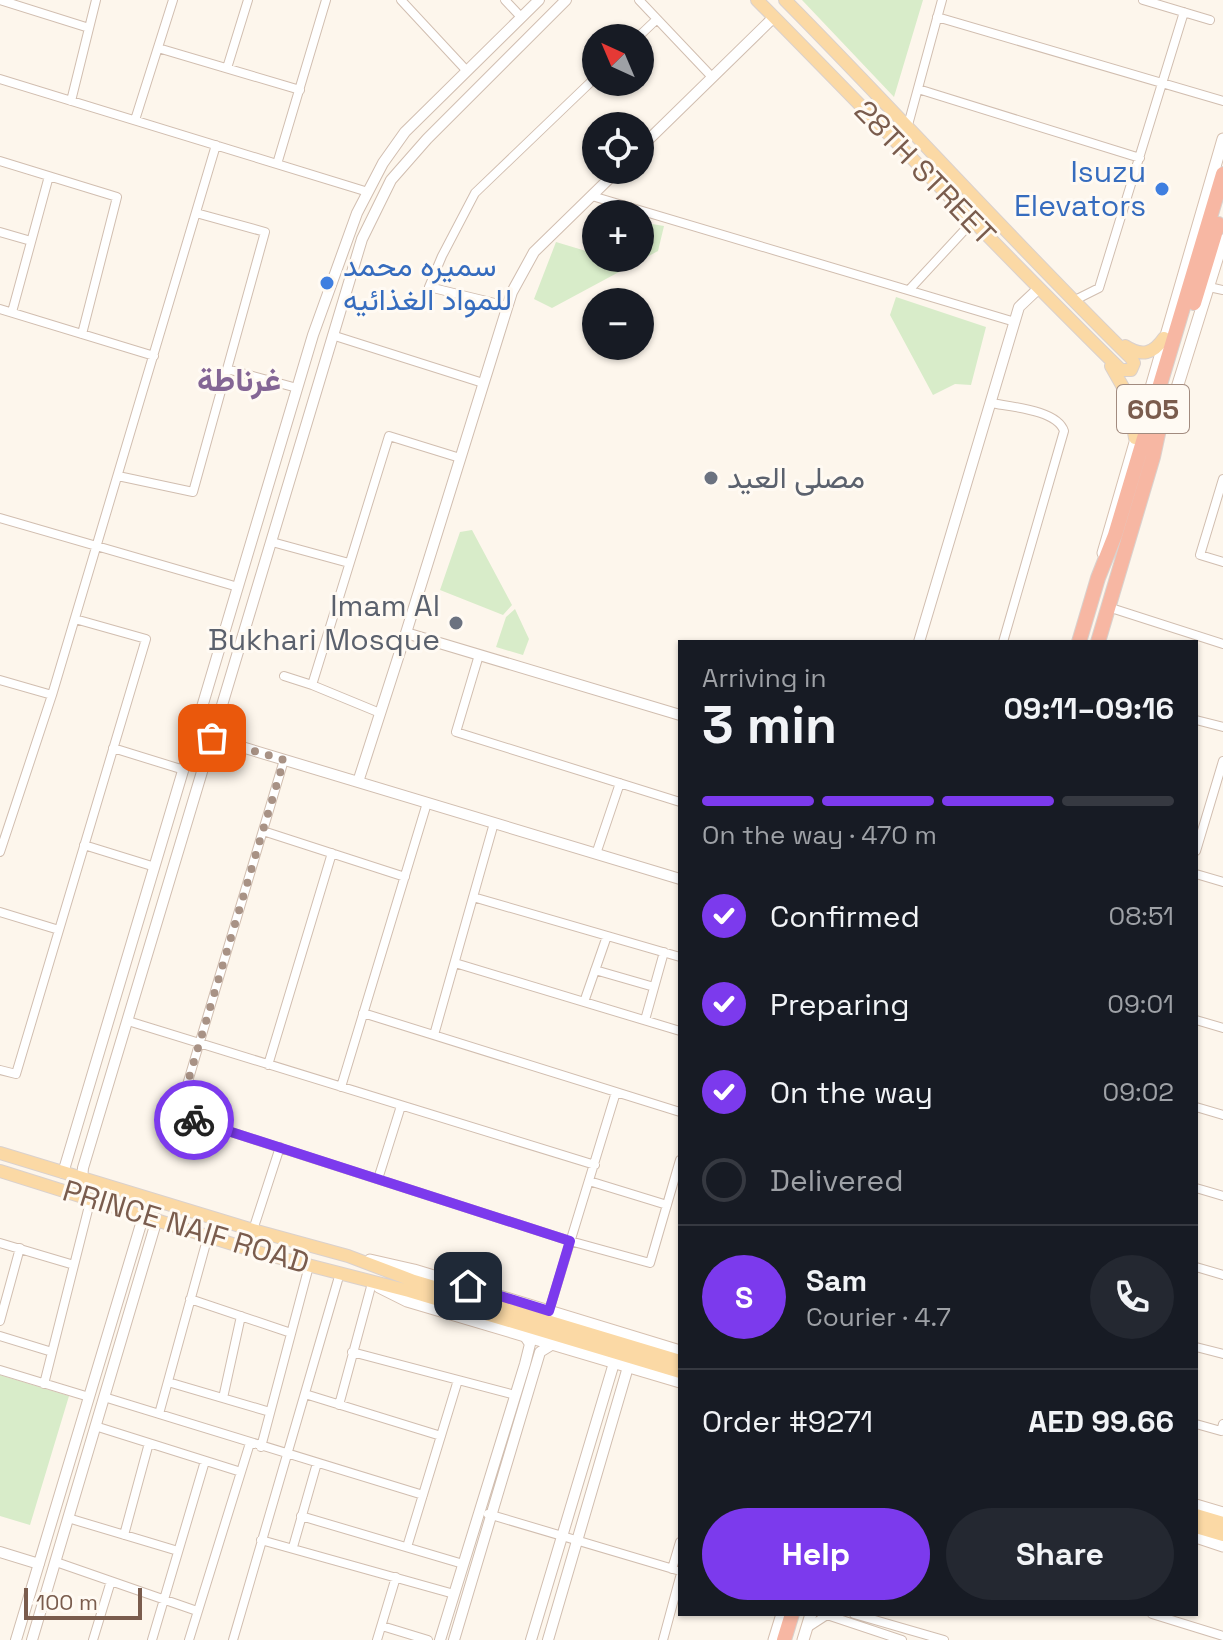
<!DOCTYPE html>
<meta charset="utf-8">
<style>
:root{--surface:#171b24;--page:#242831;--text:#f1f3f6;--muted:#9ea1a6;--line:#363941;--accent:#7c3aed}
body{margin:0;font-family:"Space Grotesk",Vazirmatn,sans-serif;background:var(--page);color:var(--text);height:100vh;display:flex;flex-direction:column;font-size:30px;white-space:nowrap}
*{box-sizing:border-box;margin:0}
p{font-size:26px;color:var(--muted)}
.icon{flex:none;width:44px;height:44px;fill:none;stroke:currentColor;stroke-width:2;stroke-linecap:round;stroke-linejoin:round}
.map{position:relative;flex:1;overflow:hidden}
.sheet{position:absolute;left:678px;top:640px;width:520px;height:976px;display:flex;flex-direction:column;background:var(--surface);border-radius:0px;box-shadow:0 2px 6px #0004}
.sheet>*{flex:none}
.needle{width:52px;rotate:316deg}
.controls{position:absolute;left:582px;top:24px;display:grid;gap:16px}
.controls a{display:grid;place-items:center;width:72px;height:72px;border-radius:50%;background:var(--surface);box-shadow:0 2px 6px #0004;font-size:40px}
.scale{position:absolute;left:24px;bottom:20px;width:118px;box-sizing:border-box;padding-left:8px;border:4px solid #7a5c4d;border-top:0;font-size:22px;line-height:28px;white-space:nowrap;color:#7a5c4d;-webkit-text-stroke:6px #fffaf3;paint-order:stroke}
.pin{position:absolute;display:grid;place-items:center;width:68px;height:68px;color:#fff;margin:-34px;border-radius:16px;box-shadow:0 4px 12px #0006}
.courier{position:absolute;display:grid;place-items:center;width:80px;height:80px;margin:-40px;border:6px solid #7c3aed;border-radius:50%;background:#fff;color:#222;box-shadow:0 2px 10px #0007}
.summary em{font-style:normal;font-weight:700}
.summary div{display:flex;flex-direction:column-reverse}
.summary{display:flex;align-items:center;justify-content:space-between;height:136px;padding:0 24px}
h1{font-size:52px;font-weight:700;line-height:60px}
.bar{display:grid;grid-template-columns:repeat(4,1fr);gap:12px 8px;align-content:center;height:96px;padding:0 24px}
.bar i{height:10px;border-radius:6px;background:var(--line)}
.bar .current{background:var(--accent)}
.bar p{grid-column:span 4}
.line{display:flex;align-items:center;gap:20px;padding:0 24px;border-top:2px solid var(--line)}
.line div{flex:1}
.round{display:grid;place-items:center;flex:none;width:84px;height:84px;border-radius:42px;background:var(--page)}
ol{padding:0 24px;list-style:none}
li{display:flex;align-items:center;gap:24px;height:88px}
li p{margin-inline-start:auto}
li .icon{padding:8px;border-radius:50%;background:var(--accent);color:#fff;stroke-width:4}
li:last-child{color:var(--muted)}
li i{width:44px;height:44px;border:4px solid var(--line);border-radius:50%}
.button{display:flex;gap:16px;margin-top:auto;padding:16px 24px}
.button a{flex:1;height:92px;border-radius:48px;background:var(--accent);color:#fff;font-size:32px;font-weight:700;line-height:92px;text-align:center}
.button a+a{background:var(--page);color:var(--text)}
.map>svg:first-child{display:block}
.green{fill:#d8ecc9}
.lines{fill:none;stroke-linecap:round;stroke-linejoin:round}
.minor-casing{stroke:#d1beb0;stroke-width:10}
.tertiary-casing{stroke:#d1beb0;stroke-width:12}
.secondary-casing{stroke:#d6c0b0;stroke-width:13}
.primary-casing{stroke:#dad1cd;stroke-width:14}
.motorway-casing{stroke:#dad1cd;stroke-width:16}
.minor{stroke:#fff;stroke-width:8}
.tertiary{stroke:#fff;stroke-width:10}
.secondary{stroke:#fff;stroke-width:11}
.primary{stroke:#fbd9a5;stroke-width:12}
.motorway{stroke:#f7b7a3;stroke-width:14}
.done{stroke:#a89285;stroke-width:8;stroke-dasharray:0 14.4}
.route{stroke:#7c3aed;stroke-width:10}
.shop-dot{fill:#3f7fe0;stroke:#fffaf3;stroke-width:3}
.worship-dot{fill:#6b7280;stroke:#fffaf3;stroke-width:3}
.labels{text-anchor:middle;stroke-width:6;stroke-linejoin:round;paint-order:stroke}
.shield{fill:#fffaf3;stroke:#a28b7f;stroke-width:2}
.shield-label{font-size:28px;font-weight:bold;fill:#7a5c4d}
.shop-label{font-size:30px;fill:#366cbe;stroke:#fffaf3;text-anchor:end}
.street-label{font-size:30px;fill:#7a5c4d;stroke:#fffaf3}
.worship-label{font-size:30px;fill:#5b616d;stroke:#fffaf3;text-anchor:start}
.neighbourhood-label{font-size:32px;font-weight:bold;fill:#846695;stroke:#fffaf3}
</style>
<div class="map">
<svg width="1223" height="1640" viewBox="0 0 1223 1640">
<rect width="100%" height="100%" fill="#fdf6ec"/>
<!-- green -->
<path class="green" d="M 802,0 L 923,0 L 894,97 Z
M 640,222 L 664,226 L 658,251 L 552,308 L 534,299 L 556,242 L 596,254 L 596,258 L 623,261 L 624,258 L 640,258 Z
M 896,297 L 986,327 L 971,385 L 955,384 L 933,395 L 890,315 Z
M 472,530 L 512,605 L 503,615 L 440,590 L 460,532 Z
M 515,609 L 529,639 L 523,655 L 496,647 L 506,617 Z
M 0,1375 L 69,1396 L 30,1525 L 0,1516 Z"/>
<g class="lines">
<defs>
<path id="minor" d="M 0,0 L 89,28
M 401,0 L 466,70
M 505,0 L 521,17
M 639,0 L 712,77
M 1143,0 L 1210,20
M 937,17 L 1223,101
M 637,38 L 657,19
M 158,48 L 300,90
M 227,68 L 248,0
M 0,79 L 368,192
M 918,89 L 1140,158
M 71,101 L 96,0
M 135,120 L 173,0
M 908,125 L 942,0
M 0,161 L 117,197 L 82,334
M 277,164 L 326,0
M 592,196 L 1015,322
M 0,232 L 31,241
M 1209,287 L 1223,290
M 909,290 L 972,222
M 1073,301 L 1099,288 L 1184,12
M 507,306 L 429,287 L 442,256 L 475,193 L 596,77
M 0,309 L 154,356
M 12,312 L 49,176
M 335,336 L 483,383
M 227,369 L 297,388
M 991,403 C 1012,407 1057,410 1064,431 L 1003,642
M 118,476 L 193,492 L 265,232 L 196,213
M 1223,479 L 1200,555 L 1223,562
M 0,518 L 238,587
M 272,542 L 349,563
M 1108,607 L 1223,644
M 479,655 L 456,732 L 680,802
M 284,676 L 312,685
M 0,680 L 52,695
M 380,713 L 312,685 L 389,436 L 460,458
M 1196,720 L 1223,727
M 113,748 L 184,770
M 284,760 L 178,1115 L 570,1241 L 650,1263 L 680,1160
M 263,831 L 405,877
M 84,845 L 155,867
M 1196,851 L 1223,761
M 0,852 L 52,695 L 216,145
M 596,854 L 620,783
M 1196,874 L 1223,882
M 473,897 L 680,957
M 0,912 L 59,930
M 455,963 L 680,1031
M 595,970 L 654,987
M 584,1002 L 607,936
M 363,1013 L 680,1112
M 645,1020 L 664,952
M 1196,1020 L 1223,1028
M 128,1021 L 595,1165
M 434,1035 L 494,823
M 268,1065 L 332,853
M 0,1070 L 16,1074 L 146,639 L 75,619
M 341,1087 L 427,803
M 1196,1107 L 1223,1115
M 378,1179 L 401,1106
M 589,1181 L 667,1205
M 1196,1188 L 1223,1196
M 253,1230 L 280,1147
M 0,1243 L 74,1265
M 1196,1267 L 1223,1275
M 190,1299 L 291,1333
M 549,1311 L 616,1092
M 0,1321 L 20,1248
M 0,1336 L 52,1352
M 1196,1347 L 1223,1354
M 352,1352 L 515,1395
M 0,1370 L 89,1397
M 168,1382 L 270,1412
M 44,1384 L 91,1198
M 305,1394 L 441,1436
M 104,1397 L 423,1495
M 223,1398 L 241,1316
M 339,1405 L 372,1283
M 159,1414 L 208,1236
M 1196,1424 L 1221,1431 L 1223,1424
M 95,1426 L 241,1472
M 261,1447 L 309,1266
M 488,1514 L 680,1571
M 301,1516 L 463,1564
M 68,1518 L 178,1551
M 124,1535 L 149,1443
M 261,1540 L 454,1594
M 293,1547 L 317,1463
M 407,1547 L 458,1380
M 56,1562 L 197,1611
M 672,1569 L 680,1542
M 854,1614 L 944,1640
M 1152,1614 L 1223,1636
M 382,1626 L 428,1640
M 807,1628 L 827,1615 L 902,1640
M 93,1640 L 111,1581
M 152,1640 L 205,1461
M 189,1640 L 250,1443
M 233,1640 L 340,1273
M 377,1640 L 396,1577
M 663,1640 L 680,1577"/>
<path id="tertiary" d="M 640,148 L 774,17
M 406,633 L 680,715
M 919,642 L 1019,307 L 1039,288
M 212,738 L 680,879
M 358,782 L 406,633 L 512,292 L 534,252 L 618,170
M 63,1173 L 313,335 L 357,213 L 383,163 L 405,132 L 539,0
M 82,1179 L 83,1168 L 362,239 L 391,180 L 427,139 L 566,0
M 0,1552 L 39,1564
M 16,1640 L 144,1214
M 32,1640 L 157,1219
M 440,1640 L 525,1364 L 530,1344 L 524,1335
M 454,1640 L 540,1352 L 553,1344
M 531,1640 L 614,1363
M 548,1640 L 628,1367"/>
<path id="secondary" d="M 1166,423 L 1223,240
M 1103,553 L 1223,139
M 370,1260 L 414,1270 L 680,1351
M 379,1287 L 407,1301 L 680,1382
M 1196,1505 L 1223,1513
M 1196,1537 L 1223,1546
M 774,1640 L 782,1614
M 803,1640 L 811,1614"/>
<path id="primary" d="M 757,0 C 879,123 998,249 1121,370 L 1131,370 L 1134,363 L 1131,358 C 1013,242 902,118 785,0
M 1125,346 C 1142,357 1153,354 1164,338
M 1111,366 L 1128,396 L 1135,438
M 0,1153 L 253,1230 L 348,1256 L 414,1281 L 680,1361
M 0,1171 L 261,1253 L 409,1291 L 680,1372
M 1196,1515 L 1223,1523
M 1196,1527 L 1223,1535"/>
<path id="motorway" d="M 1194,303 L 1218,224
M 1079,642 L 1098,578 L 1115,535 L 1223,174
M 1098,642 L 1153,457 L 1167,392
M 784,1640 L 792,1614"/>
</defs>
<!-- minor casing -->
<use href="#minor" class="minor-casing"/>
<!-- tertiary casing -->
<use href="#tertiary" class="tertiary-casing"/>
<!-- secondary casing -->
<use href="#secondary" class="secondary-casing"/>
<!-- primary casing -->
<use href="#primary" class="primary-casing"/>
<!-- motorway casing -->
<use href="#motorway" class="motorway-casing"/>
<!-- minor -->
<use href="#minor" class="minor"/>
<!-- tertiary -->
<use href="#tertiary" class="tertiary"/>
<!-- secondary -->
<use href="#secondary" class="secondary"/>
<!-- primary -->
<use href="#primary" class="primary"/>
<!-- motorway -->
<use href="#motorway" class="motorway"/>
</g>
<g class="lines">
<!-- done -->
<path class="done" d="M 194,1120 L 178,1115 L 284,760 L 212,738"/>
<!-- route -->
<path class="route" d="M 194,1120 L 570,1241 L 549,1311 L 468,1286"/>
</g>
<!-- markers -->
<g class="shop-dot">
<circle cx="1162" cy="189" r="8"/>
<circle cx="327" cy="283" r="8"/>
</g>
<g class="worship-dot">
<circle cx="711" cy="478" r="8"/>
<circle cx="456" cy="623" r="8"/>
</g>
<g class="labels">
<!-- shield labels -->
<rect class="shield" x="1117" y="385" width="72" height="48" rx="6"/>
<g class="shield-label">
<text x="1153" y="419">605</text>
</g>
<!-- shop labels -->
<g class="shop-label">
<text x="1146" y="182">Isuzu<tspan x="1146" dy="34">Elevators</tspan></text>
<text x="343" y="276" text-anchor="start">سميره محمد<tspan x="343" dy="34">للمواد الغذائيه</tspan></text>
</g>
<!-- street labels -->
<g class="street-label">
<text transform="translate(925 173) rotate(46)" y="10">28TH STREET</text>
<text transform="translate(186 1227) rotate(17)" y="10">PRINCE NAIF ROAD</text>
</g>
<!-- worship labels -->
<g class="worship-label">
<text x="727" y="488">مصلى العيد</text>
<text x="440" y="616" text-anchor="end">Imam Al<tspan x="440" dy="34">Bukhari Mosque</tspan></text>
</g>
<!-- neighbourhood labels -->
<g class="neighbourhood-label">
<text x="239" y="391">غرناطة</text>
</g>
</g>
</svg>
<div class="controls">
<a><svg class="needle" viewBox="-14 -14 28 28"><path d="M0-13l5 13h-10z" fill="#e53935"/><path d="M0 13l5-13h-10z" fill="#9ea1a6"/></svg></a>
<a><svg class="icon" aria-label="locate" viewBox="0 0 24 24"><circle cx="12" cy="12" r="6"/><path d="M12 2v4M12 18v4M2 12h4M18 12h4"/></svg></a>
<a>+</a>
<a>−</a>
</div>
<div class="scale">100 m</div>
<div class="pin" style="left:212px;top:738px;background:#ea580c"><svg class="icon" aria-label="bag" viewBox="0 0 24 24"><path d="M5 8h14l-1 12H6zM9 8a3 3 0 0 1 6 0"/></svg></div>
<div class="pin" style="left:468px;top:1286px;background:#1f2937"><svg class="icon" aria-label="home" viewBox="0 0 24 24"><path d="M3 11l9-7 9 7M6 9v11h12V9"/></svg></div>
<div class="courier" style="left:194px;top:1120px"><svg class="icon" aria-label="bike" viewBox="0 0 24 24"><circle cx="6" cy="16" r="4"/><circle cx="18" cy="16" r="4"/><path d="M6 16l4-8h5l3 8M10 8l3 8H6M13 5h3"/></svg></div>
<section class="sheet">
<div class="summary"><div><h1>3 min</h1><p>Arriving in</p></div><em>09:11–09:16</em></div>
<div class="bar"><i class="current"></i><i class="current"></i><i class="current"></i><i></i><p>On the way · 470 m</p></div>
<ol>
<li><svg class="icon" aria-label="check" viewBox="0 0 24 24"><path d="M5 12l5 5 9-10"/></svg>Confirmed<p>08:51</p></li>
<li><svg class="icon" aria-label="check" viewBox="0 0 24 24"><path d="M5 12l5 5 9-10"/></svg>Preparing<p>09:01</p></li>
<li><svg class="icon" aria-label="check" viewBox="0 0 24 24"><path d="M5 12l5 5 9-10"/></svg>On the way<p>09:02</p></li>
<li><i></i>Delivered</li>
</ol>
<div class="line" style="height:144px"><b class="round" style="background:var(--accent);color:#fff">S</b><div><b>Sam</b><p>Courier · 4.7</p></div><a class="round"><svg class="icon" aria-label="phone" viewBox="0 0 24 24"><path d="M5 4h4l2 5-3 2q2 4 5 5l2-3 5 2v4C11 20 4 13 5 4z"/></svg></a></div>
<div class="line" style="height:104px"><div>Order #9271</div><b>AED 99.66</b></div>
<div class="button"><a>Help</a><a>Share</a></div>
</section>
</div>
